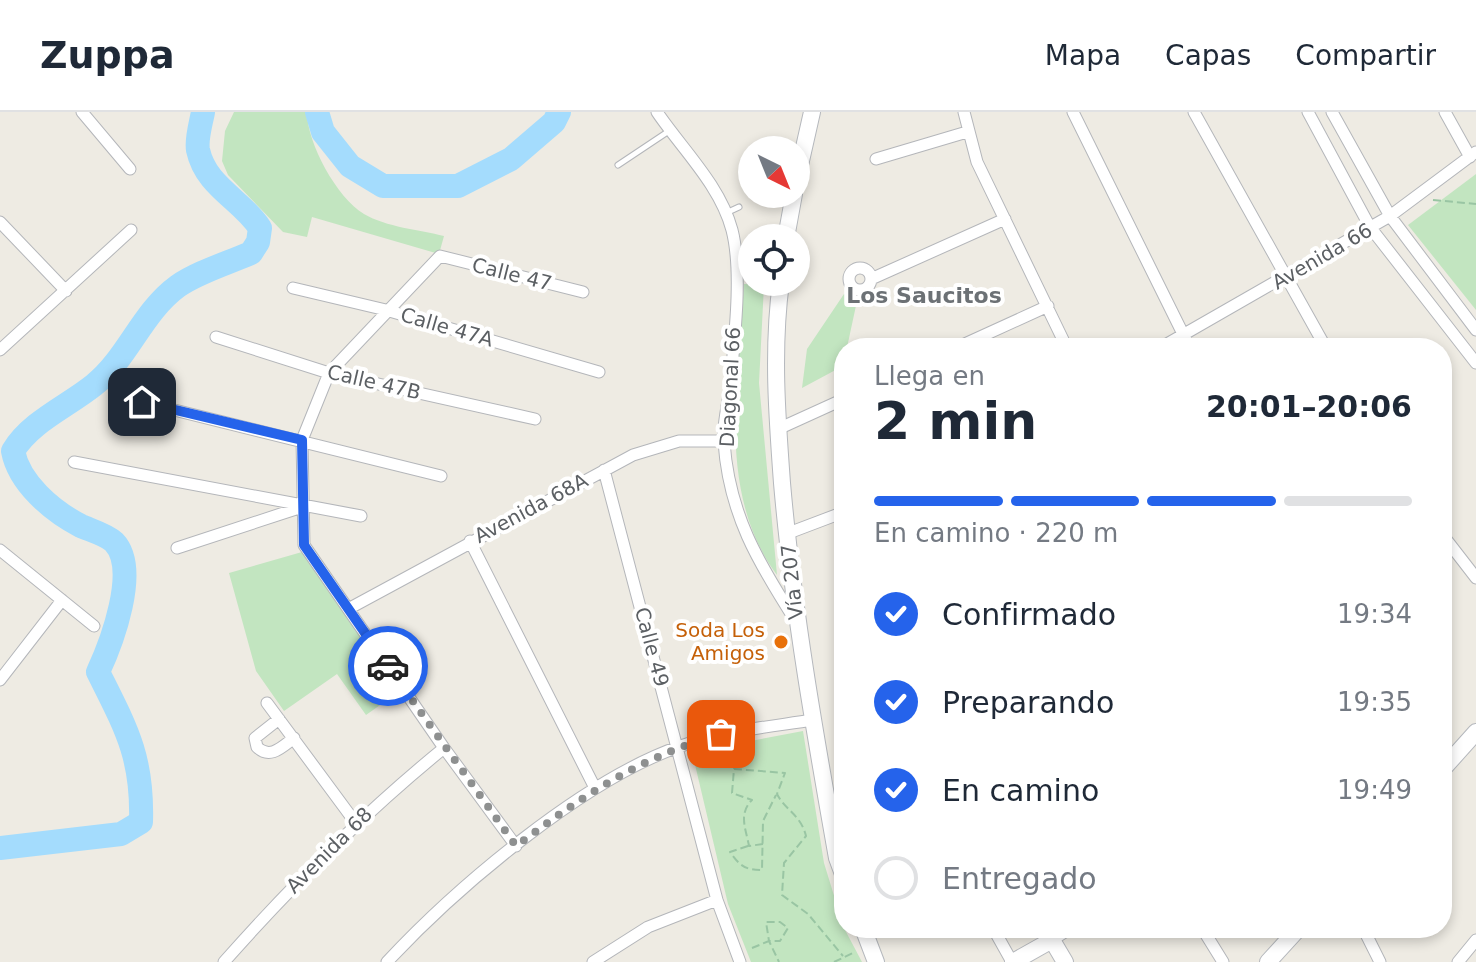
<!DOCTYPE html>
<html lang="es">
<meta charset="utf-8">
<style>
:root{--surface:#fff;--page:#f6f6f7;--text:#1f2937;--muted:#747a83;--line:#e0e1e3;--accent:#2563eb}
body{margin:0;font-family:"DejaVu Sans",sans-serif;background:var(--page);color:var(--text);height:100vh;display:flex;flex-direction:column;font-size:30px;white-space:nowrap}
*{box-sizing:border-box;margin:0}
p{font-size:26px;color:var(--muted)}
.icon{flex:none;width:44px;height:44px;fill:none;stroke:currentColor;stroke-width:2;stroke-linecap:round;stroke-linejoin:round}
.map{position:relative;flex:1;overflow:hidden}
.details{position:absolute;left:834px;top:226px;width:618px;height:600px;display:flex;flex-direction:column;background:var(--surface);border-radius:32px;box-shadow:0 4px 12px #0003}
.details>*{flex:none}
.needle{width:52px;rotate:137deg}
.fabs{position:absolute;left:738px;top:24px;display:grid;gap:16px}
.fabs a{display:grid;place-items:center;width:72px;height:72px;border-radius:50%;background:var(--surface);box-shadow:0 4px 12px #0003;font-size:40px}
.pin{position:absolute;display:grid;place-items:center;width:68px;height:68px;color:#fff;margin:-34px;border-radius:16px;box-shadow:0 4px 12px #0006}
.courier{position:absolute;display:grid;place-items:center;width:80px;height:80px;margin:-40px;border:6px solid #2563eb;border-radius:50%;background:#fff;color:#222;box-shadow:0 2px 10px #0007}
.head em{font-style:normal;font-weight:800}
.head div{display:flex;flex-direction:column-reverse}
.head{display:flex;align-items:center;justify-content:space-between;height:136px;padding:0 40px}
h1{font-size:52px;font-weight:800;line-height:60px}
.bar{display:grid;grid-template-columns:repeat(4,1fr);gap:12px 8px;align-content:center;height:96px;padding:0 40px}
.bar i{height:10px;border-radius:6px;background:var(--line)}
.bar .active{background:var(--accent)}
.bar p{grid-column:span 4}
ol{padding:0 40px;list-style:none}
li{display:flex;align-items:center;gap:24px;height:88px}
li p{margin-inline-start:auto}
li .icon{padding:8px;border-radius:50%;background:var(--accent);color:#fff;stroke-width:4}
li:last-child{color:var(--muted)}
li i{width:44px;height:44px;border:4px solid var(--line);border-radius:50%}
header{display:flex;align-items:center;gap:48px;box-sizing:border-box;height:112px;padding:0 40px;background:var(--surface);border-bottom:2px solid var(--line)}
header strong{font-size:38px}
nav{display:flex;gap:44px;margin-inline-start:auto;font-size:28px}
.map>svg:first-child{display:block}
.green{fill:#c2e5c0}
.lines{fill:none;stroke-linecap:round;stroke-linejoin:round}
.river{stroke:#a4dcfd;stroke-width:24}
.lane-casing{stroke:#b4b6ba;stroke-width:7}
.street-casing{stroke:#b4b6ba;stroke-width:13}
.secondary-casing{stroke:#b5b8bd;stroke-width:18}
.path{stroke:#99c5a3;stroke-width:2;stroke-dasharray:8 4;stroke-linecap:butt}
.lane{stroke:#fff;stroke-width:5}
.street{stroke:#fff;stroke-width:11}
.secondary{stroke:#fff;stroke-width:16}
.done{stroke:#8e9090;stroke-width:8;stroke-dasharray:0 14.4}
.route{stroke:#2563eb;stroke-width:10}
.food-dot{fill:#e8710a;stroke:#fff;stroke-width:3}
.labels{text-anchor:middle;stroke-width:8;stroke-linejoin:round;paint-order:stroke}
.street-label{font-size:20px;fill:#5b5f63;stroke:#fff}
.food-label{font-size:20px;fill:#c56008;stroke:#fff;text-anchor:end}
.neighbourhood-label{font-size:22px;font-weight:bold;fill:#6c7175;stroke:#fff}
</style>
<header>
<strong>Zuppa</strong>
<nav><a>Mapa</a><a>Capas</a><a>Compartir</a></nav>
</header>
<div class="map">
<svg width="1476" height="850" viewBox="0 0 1476 850">
<rect width="100%" height="100%" fill="#eeebe3"/>
<!-- green -->
<path class="green" d="M 234,0 L 307,0 C 307,31 337,86 364,102 C 386,115 420,118 444,124 L 439,142 L 312,105 L 307,125 L 283,120 L 228,63 L 222,49 L 225,19 Z
M 1476,62 L 1476,198 L 1408,113 Z
M 744,172 L 764,173 L 759,271 L 777,463 C 716,382 738,267 744,172 Z
M 844,182 L 857,189 L 843,254 L 802,276 L 807,237 Z
M 302,440 L 400,579 L 366,603 L 337,562 L 284,599 L 256,559 L 229,461 Z
M 803,619 L 824,751 L 844,816 L 862,850 L 751,850 L 728,792 L 692,640 Z"/>
<g class="lines">
<!-- river -->
<path class="river" d="M 317,0 L 323,20 L 350,54 L 383,74 L 458,74 L 511,47 L 554,10 L 559,0
M 0,736 L 121,722 L 141,710 C 143,645 126,616 98,560 C 111,532 140,457 114,430 C 107,423 90,418 81,414 C 52,399 19,371 13,339 C 30,310 68,294 94,273 C 128,246 142,200 178,174 C 198,160 228,151 251,141 L 258,130 L 260,116 C 241,87 206,75 198,38 C 196,27 201,11 203,0"/>
<defs>
<path id="lane" d="M 618,53 L 669,19
M 726,101 L 739,95"/>
<path id="street" d="M 82,0 L 130,57
M 657,0 C 682,37 720,73 732,118 C 743,161 734,230 730,276 C 728,293 722,313 724,330 C 729,402 758,450 795,508
M 964,0 L 977,50 L 1067,236
M 1073,0 L 1190,236
M 1194,0 L 1326,236
M 1308,0 L 1370,115 L 1476,251
M 1332,0 L 1390,104 L 1476,218
M 1445,0 L 1470,45
M 876,47 L 967,20
M 0,110 L 66,179
M849 167a11 11 0 1 1 22 0a11 11 0 1 1-22 0Z
M 871,167 L 1005,107
M 293,176 L 386,198 L 599,260
M 216,225 L 329,261 L 535,307
M 956,236 L 1048,194
M 1160,236 L 1390,104 L 1476,40
M 0,238 L 131,118
M 142,290 L 441,364
M 778,317 L 844,287
M 74,350 L 361,404
M 604,358 L 717,788 L 740,850
M 786,422 L 844,400
M 1442,422 L 1476,466
M 470,429 L 595,676
M 177,436 L 302,395
M 0,438 L 94,514
M 350,496 L 633,343 L 679,329 L 723,329
M 0,568 L 62,488
M 267,591 L 355,710
M 279,607 L 255,626 L 257,635 C 270,648 282,635 294,626
M 516,734 L 444,636 L 304,433 L 302,328 L 329,261 L 440,144 L 583,180
M 993,816 L 1012,850
M 1202,816 L 1223,850
M 1363,816 L 1380,850
M 1052,828 L 1071,816
M 224,850 C 293,772 363,702 444,636
M 387,850 C 457,775 584,667 681,634 C 723,619 768,615 813,608
M 593,850 L 648,815 L 717,788
M 1458,850 L 1476,828"/>
<path id="secondary" d="M 796,71 L 812,0
M 786,126 L 794,82
M 781,170 C 772,237 777,304 782,371 C 793,498 815,622 837,746 L 844,765
M 1442,658 L 1476,620
M 863,816 L 876,850
M 1013,850 L 1052,828 L 1065,850
M 1268,850 L 1299,816"/>
</defs>
<!-- lane casing -->
<use href="#lane" class="lane-casing"/>
<!-- street casing -->
<use href="#street" class="street-casing"/>
<!-- secondary casing -->
<use href="#secondary" class="secondary-casing"/>
<!-- path -->
<path class="path" d="M 1433,88 L 1476,92
M 763,732 L 749,734 C 746,717 738,702 752,688 L 732,681 L 734,657 L 785,661 L 777,682 C 785,698 801,703 806,724 L 784,751 L 782,783 L 808,802 L 843,844
M 748,734 L 730,740 C 740,754 745,758 762,758 L 763,709 L 776,683
M 752,836 L 769,829 L 780,829 L 788,816 L 780,810 L 766,810 L 769,829 L 779,850
M 834,850 L 855,840"/>
<!-- lane -->
<use href="#lane" class="lane"/>
<!-- street -->
<use href="#street" class="street"/>
<!-- secondary -->
<use href="#secondary" class="secondary"/>
</g>
<g class="lines">
<!-- done -->
<path class="done" d="M 388,554 L 516,734 C 586,682 636,647 721,622"/>
<!-- route -->
<path class="route" d="M 142,290 L 302,328 L 304,433 L 388,554"/>
</g>
<!-- markers -->
<circle class="food-dot" cx="781" cy="530" r="8"/>
<g class="labels">
<!-- street labels -->
<g class="street-label">
<text transform="translate(1322 144) rotate(-30)" y="7">Avenida 66</text>
<text transform="translate(512 162) rotate(14)" y="7">Calle 47</text>
<text transform="translate(447 215) rotate(16)" y="7">Calle 47A</text>
<text transform="translate(374 270) rotate(13)" y="7">Calle 47B</text>
<text transform="translate(730 275) rotate(-87)" y="7">Diagonal 66</text>
<text transform="translate(531 396) rotate(-28)" y="7">Avenida 68A</text>
<text transform="translate(792 470) rotate(-96)" y="7">Vía 207</text>
<text transform="translate(652 535) rotate(75)" y="7">Calle 49</text>
<text transform="translate(329 738) rotate(-45)" y="7">Avenida 68</text>
</g>
<!-- food labels -->
<g class="food-label">
<text x="765" y="525">Soda Los<tspan x="765" dy="23">Amigos</tspan></text>
</g>
<!-- neighbourhood labels -->
<g class="neighbourhood-label">
<text x="924" y="191">Los Saucitos</text>
</g>
</g>
</svg>
<div class="fabs">
<a><svg class="needle" viewBox="-14 -14 28 28"><path d="M0-13l5 13h-10z" fill="#e53935"/><path d="M0 13l5-13h-10z" fill="#747a83"/></svg></a>
<a><svg class="icon" aria-label="locate" viewBox="0 0 24 24"><circle cx="12" cy="12" r="6"/><path d="M12 2v4M12 18v4M2 12h4M18 12h4"/></svg></a>
</div>
<div class="pin" style="left:721px;top:622px;background:#ea580c"><svg class="icon" aria-label="bag" viewBox="0 0 24 24"><path d="M5 8h14l-1 12H6zM9 8a3 3 0 0 1 6 0"/></svg></div>
<div class="pin" style="left:142px;top:290px;background:#1f2937"><svg class="icon" aria-label="home" viewBox="0 0 24 24"><path d="M3 11l9-7 9 7M6 9v11h12V9"/></svg></div>
<div class="courier" style="left:388px;top:554px"><svg class="icon" aria-label="car" viewBox="0 0 24 24"><path d="M5 17H2v-5l4-1 3-4h7l3 4 3 1v5h-3M9 17h6M6 11h13"/><circle cx="7" cy="17" r="2"/><circle cx="17" cy="17" r="2"/></svg></div>
<section class="details">
<div class="head"><div><h1>2 min</h1><p>Llega en</p></div><em>20:01–20:06</em></div>
<div class="bar"><i class="active"></i><i class="active"></i><i class="active"></i><i></i><p>En camino · 220 m</p></div>
<ol>
<li><svg class="icon" aria-label="check" viewBox="0 0 24 24"><path d="M5 12l5 5 9-10"/></svg>Confirmado<p>19:34</p></li>
<li><svg class="icon" aria-label="check" viewBox="0 0 24 24"><path d="M5 12l5 5 9-10"/></svg>Preparando<p>19:35</p></li>
<li><svg class="icon" aria-label="check" viewBox="0 0 24 24"><path d="M5 12l5 5 9-10"/></svg>En camino<p>19:49</p></li>
<li><i></i>Entregado</li>
</ol>
</section>
</div>
